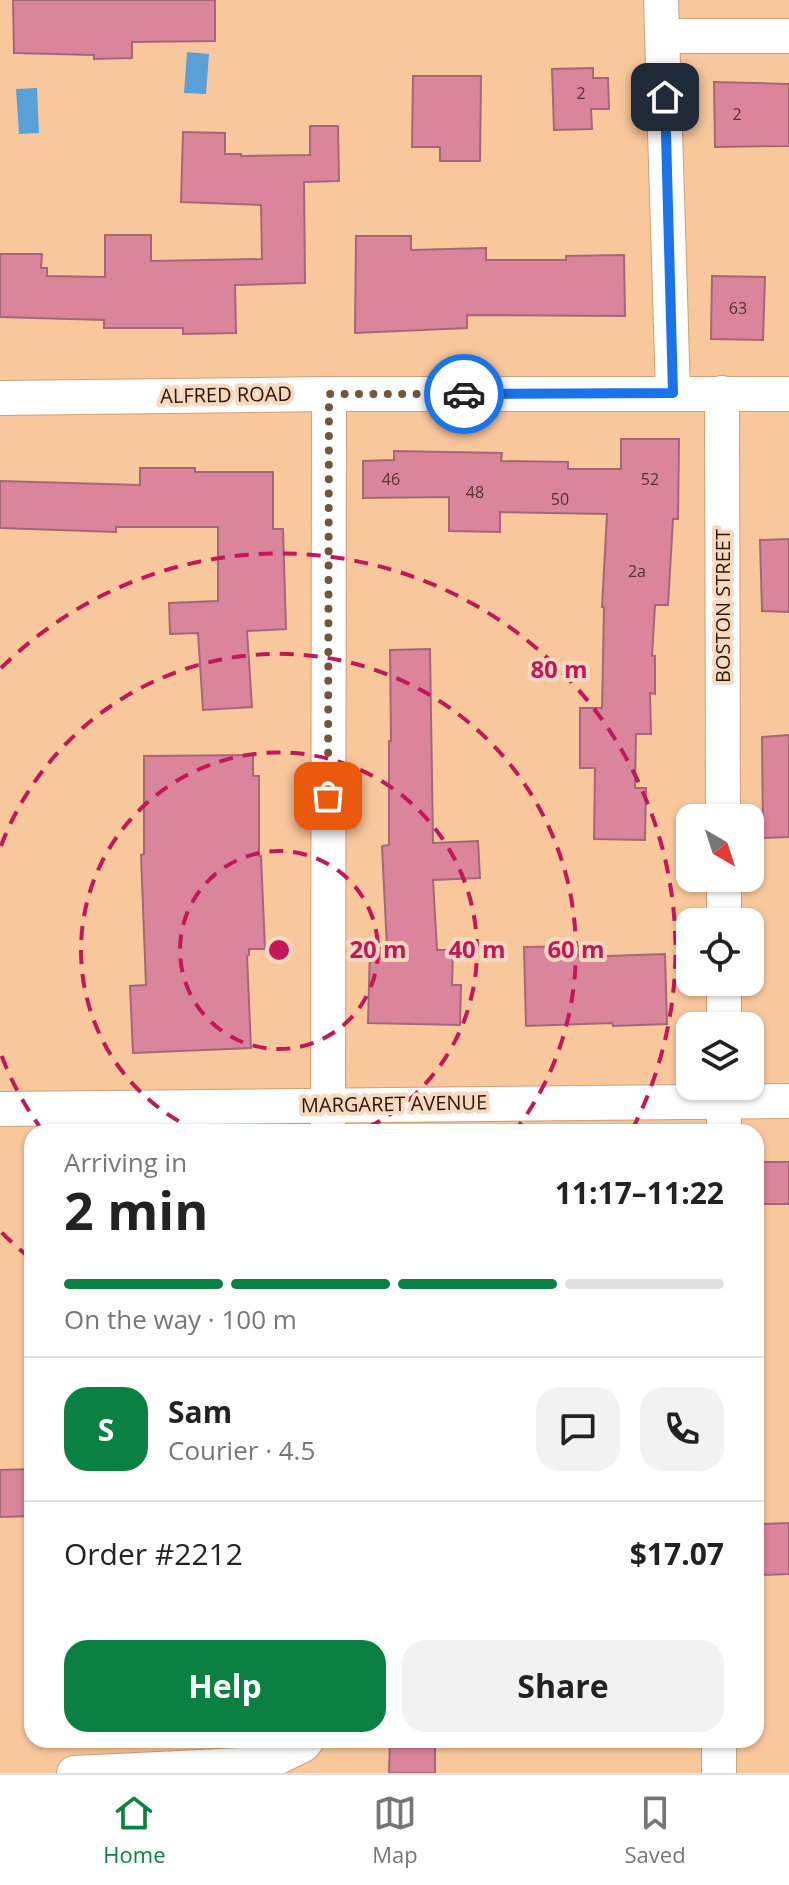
<!DOCTYPE html>
<meta charset="utf-8">
<style>
:root{--surface:#fff;--page:#f2f2f2;--text:#222;--muted:#767676;--line:#e0e0e0;--accent:#0b8043}
body{margin:0;font-family:"Open Sans",sans-serif;background:var(--page);color:var(--text);height:100vh;display:flex;flex-direction:column;font-size:30px;white-space:nowrap}
*{box-sizing:border-box;margin:0}
p{font-size:26px;color:var(--muted)}
.icon{flex:none;width:44px;height:44px;fill:none;stroke:currentColor;stroke-width:2;stroke-linecap:round;stroke-linejoin:round}
.map{position:relative;flex:1;overflow:hidden}
.drawer{position:absolute;left:24px;top:1124px;width:740px;height:624px;display:flex;flex-direction:column;background:var(--surface);border-radius:24px;box-shadow:0 2px 6px #0004}
.drawer>*{flex:none}
.needle{width:52px;rotate:141deg}
.tools{position:absolute;left:676px;top:804px;display:grid;gap:16px}
.tools a{display:grid;place-items:center;width:88px;height:88px;border-radius:16px;background:var(--surface);box-shadow:0 2px 6px #0004;font-size:40px}
.pin{position:absolute;display:grid;place-items:center;width:68px;height:68px;color:#fff;margin:-34px;border-radius:16px;box-shadow:0 4px 12px #0006}
.courier{position:absolute;display:grid;place-items:center;width:80px;height:80px;margin:-40px;border:6px solid #1a73e8;border-radius:50%;background:#fff;color:#222;box-shadow:0 2px 10px #0007}
.headline em{font-style:normal;font-weight:700}
.headline div{display:flex;flex-direction:column-reverse}
.headline{display:flex;align-items:center;justify-content:space-between;height:136px;padding:0 40px}
h1{font-size:52px;font-weight:700;line-height:60px}
.bar{display:grid;grid-template-columns:repeat(4,1fr);gap:12px 8px;align-content:center;height:96px;padding:0 40px}
.bar i{height:10px;border-radius:6px;background:var(--line)}
.bar .current{background:var(--accent)}
.bar p{grid-column:span 4}
.line{display:flex;align-items:center;gap:20px;padding:0 40px;border-top:2px solid var(--line)}
.line div{flex:1}
.round{display:grid;place-items:center;flex:none;width:84px;height:84px;border-radius:24px;background:var(--page)}
.button{display:flex;gap:16px;margin-top:auto;padding:16px 40px}
.button a{flex:1;height:92px;border-radius:24px;background:var(--accent);color:#fff;font-size:32px;font-weight:700;line-height:92px;text-align:center}
.button a+a{background:var(--page);color:var(--text)}
.tabs{display:flex;justify-content:space-around;align-items:center;height:112px;border-top:2px solid var(--line);background:var(--surface);font-size:22px;color:var(--muted)}
.tabs a{display:grid;justify-items:center;gap:4px}
.tabs .current{color:var(--accent)}
.map>svg:first-child{display:block}
.water{fill:#58a0d6}
.building{fill:#da859c;stroke:#a46777;stroke-width:2}
.lines{fill:none;stroke-linecap:round;stroke-linejoin:round}
.minor-casing{stroke:#cf9f75;stroke-width:36}
.minor{stroke:#fff;stroke-width:34}
.done{stroke:#72553b;stroke-width:8;stroke-dasharray:0 14.4}
.route{stroke:#1a73e8;stroke-width:10}
.ring{fill:none;stroke:#c2185b;stroke-width:4;stroke-dasharray:14 10}
.labels{text-anchor:middle;stroke-width:8;stroke-linejoin:round;paint-order:stroke}
.number-label{font-size:16px;fill:#56332c}
.street-label{font-size:20px;fill:#2a1807;stroke:#f8d9bf}
.centre{fill:#c2185b;stroke:#f8d9bf;stroke-width:4}
.ring-label{font-size:24px;text-anchor:middle;font-weight:bold;fill:#c2185b;stroke:#f8d9bf;stroke-width:8;stroke-linejoin:round;paint-order:stroke}
</style>
<div class="map">
<svg width="789" height="1773" viewBox="0 0 789 1773">
<rect width="100%" height="100%" fill="#f9c79c"/>
<!-- water -->
<path class="water" d="M 187,52 L 209,54 L 206,94 L 184,93 Z
M 37,88 L 39,133 L 19,134 L 16,89 Z"/>
<!-- building -->
<path class="building" d="M 13,0 L 215,0 L 215,41 L 132,42 L 132,58 L 94,59 L 94,55 L 14,53 Z
M 593,68 L 593,78 L 608,78 L 609,109 L 591,109 L 592,129 L 554,130 L 552,69 Z
M 413,76 L 481,76 L 480,161 L 440,161 L 440,147 L 412,147 Z
M 714,82 L 789,84 L 789,146 L 715,147 Z
M 310,126 L 338,126 L 339,181 L 304,182 L 305,283 L 235,285 L 236,333 L 183,334 L 183,328 L 104,328 L 104,320 L 0,317 L 0,254 L 42,254 L 41,268 L 47,268 L 47,276 L 105,277 L 105,235 L 151,235 L 151,261 L 262,259 L 261,205 L 181,202 L 183,132 L 225,133 L 225,154 L 241,154 L 241,156 L 310,155 Z
M 356,236 L 411,236 L 411,250 L 486,248 L 486,260 L 566,260 L 566,256 L 624,255 L 625,316 L 467,315 L 467,328 L 355,333 Z
M 712,276 L 765,277 L 763,340 L 711,339 Z
M 621,439 L 679,439 L 678,519 L 673,519 L 668,605 L 655,605 L 652,656 L 655,656 L 655,694 L 650,693 L 651,734 L 636,734 L 635,788 L 646,788 L 645,840 L 594,839 L 595,768 L 580,768 L 580,708 L 602,708 L 604,607 L 602,607 L 607,514 L 500,512 L 500,532 L 449,531 L 449,497 L 363,498 L 363,461 L 394,460 L 394,451 L 502,453 L 501,461 L 568,462 L 568,469 L 621,469 Z
M 140,468 L 195,468 L 195,472 L 273,472 L 273,529 L 283,529 L 286,629 L 247,631 L 252,707 L 203,710 L 198,633 L 170,634 L 169,603 L 218,601 L 218,527 L 116,527 L 116,532 L 0,528 L 0,481 L 140,485 Z
M 789,539 L 789,612 L 762,611 L 760,540 Z
M 430,649 L 433,843 L 478,841 L 480,878 L 433,880 L 437,950 L 453,950 L 452,985 L 461,985 L 460,1025 L 368,1023 L 370,948 L 387,948 L 382,846 L 389,845 L 389,741 L 391,741 L 390,650 Z
M 789,735 L 789,837 L 763,838 L 762,737 Z
M 253,755 L 253,776 L 259,776 L 259,856 L 261,856 L 265,949 L 249,949 L 249,955 L 247,956 L 251,1048 L 133,1053 L 130,986 L 146,985 L 141,855 L 144,854 L 144,756 Z
M 579,946 L 579,957 L 665,954 L 667,1024 L 613,1026 L 612,1023 L 526,1026 L 524,947 Z
M 758,1162 L 789,1162 L 789,1204 L 757,1204 Z
M 32,1469 L 32,1516 L 0,1517 L 0,1470 Z
M 789,1523 L 789,1574 L 763,1575 L 761,1524 Z
M 390,1740 L 435,1740 L 435,1773 L 389,1773 Z"/>
<g class="lines">
<defs>
<path id="minor" d="M 661,0 L 673,393
M 663,36 L 789,36
M 722,393 L 723,818
M 0,398 L 329,394 L 789,394
M 724,878 L 724,922
M 724,982 L 724,1026
M 0,1109 L 789,1101
M 328,1132 L 329,394
M 724,1132 L 724,1086
M 74,1773 L 264,1764 L 303,1745 L 307,1740
M 719,1773 L 719,1740"/>
</defs>
<!-- minor casing -->
<use href="#minor" class="minor-casing"/>
<!-- minor -->
<use href="#minor" class="minor"/>
</g>
<g class="lines">
<!-- done -->
<path class="done" d="M 328,796 L 329,394 L 464,394"/>
<!-- route -->
<path class="route" d="M 464,394 L 673,393 L 665,97"/>
</g>
<!-- distance rings -->
<g class="ring">
<circle cx="279" cy="950" r="99"/>
<path d="M200 1132A198 198 0 1 1 358 1132"/>
<path d="M43 1131A297 297 0 0 1 1 1054M1 846A297 297 0 1 1 515 1131"/>
<path d="M30 1258A396 396 0 0 1 1 1232M1 668A396 396 0 0 1 632 1130"/>
</g>
<g class="labels">
<!-- number labels -->
<g class="number-label">
<text x="581" y="99">2</text>
<text x="737" y="120">2</text>
<text x="738" y="314">63</text>
<text x="391" y="485">46</text>
<text x="650" y="485">52</text>
<text x="475" y="498">48</text>
<text x="560" y="505">50</text>
<text x="637" y="577">2a</text>
</g>
<!-- street labels -->
<g class="street-label">
<text transform="translate(226 395) rotate(-1)" y="7">ALFRED ROAD</text>
<text transform="translate(723 606) rotate(-90)" y="7">BOSTON STREET</text>
<text transform="translate(394 1104) rotate(-1)" y="7">MARGARET AVENUE</text>
</g>
</g>
<circle cx="279" cy="950" r="12" class="centre"/>
<g class="ring-label">
<text x="559" y="678">80 m</text>
<text x="378" y="958">20 m</text>
<text x="477" y="958">40 m</text>
<text x="576" y="958">60 m</text>
</g>
</svg>
<div class="tools">
<a><svg class="needle" viewBox="-14 -14 28 28"><path d="M0-13l5 13h-10z" fill="#e53935"/><path d="M0 13l5-13h-10z" fill="#767676"/></svg></a>
<a><svg class="icon" aria-label="locate" viewBox="0 0 24 24"><circle cx="12" cy="12" r="6"/><path d="M12 2v4M12 18v4M2 12h4M18 12h4"/></svg></a>
<a><svg class="icon" aria-label="layers" viewBox="0 0 24 24"><path d="M12 4l9 5-9 5-9-5zM3 14l9 5 9-5"/></svg></a>
</div>
<div class="pin" style="left:328px;top:796px;background:#ea580c"><svg class="icon" aria-label="bag" viewBox="0 0 24 24"><path d="M5 8h14l-1 12H6zM9 8a3 3 0 0 1 6 0"/></svg></div>
<div class="pin" style="left:665px;top:97px;background:#1f2937"><svg class="icon" aria-label="home" viewBox="0 0 24 24"><path d="M3 11l9-7 9 7M6 9v11h12V9"/></svg></div>
<div class="courier" style="left:464px;top:394px"><svg class="icon" aria-label="car" viewBox="0 0 24 24"><path d="M5 17H2v-5l4-1 3-4h7l3 4 3 1v5h-3M9 17h6M6 11h13"/><circle cx="7" cy="17" r="2"/><circle cx="17" cy="17" r="2"/></svg></div>
<section class="drawer">
<div class="headline"><div><h1>2 min</h1><p>Arriving in</p></div><em>11:17–11:22</em></div>
<div class="bar"><i class="current"></i><i class="current"></i><i class="current"></i><i></i><p>On the way · 100 m</p></div>
<div class="line" style="height:144px"><b class="round" style="background:var(--accent);color:#fff">S</b><div><b>Sam</b><p>Courier · 4.5</p></div><a class="round"><svg class="icon" aria-label="chat" viewBox="0 0 24 24"><path d="M4 5h16v11H9l-5 4z"/></svg></a><a class="round"><svg class="icon" aria-label="phone" viewBox="0 0 24 24"><path d="M5 4h4l2 5-3 2q2 4 5 5l2-3 5 2v4C11 20 4 13 5 4z"/></svg></a></div>
<div class="line" style="height:104px"><div>Order #2212</div><b>$17.07</b></div>
<div class="button"><a>Help</a><a>Share</a></div>
</section>
</div>
<nav class="tabs">
<a class="current"><svg class="icon" aria-label="home" viewBox="0 0 24 24"><path d="M3 11l9-7 9 7M6 9v11h12V9"/></svg>Home</a>
<a><svg class="icon" aria-label="map" viewBox="0 0 24 24"><path d="M3 6l6-2 6 2 6-2v14l-6 2-6-2-6 2zM9 4v14M15 6v14"/></svg>Map</a>
<a><svg class="icon" aria-label="saved" viewBox="0 0 24 24"><path d="M7 4h10v16l-5-4-5 4z"/></svg>Saved</a>
</nav>
